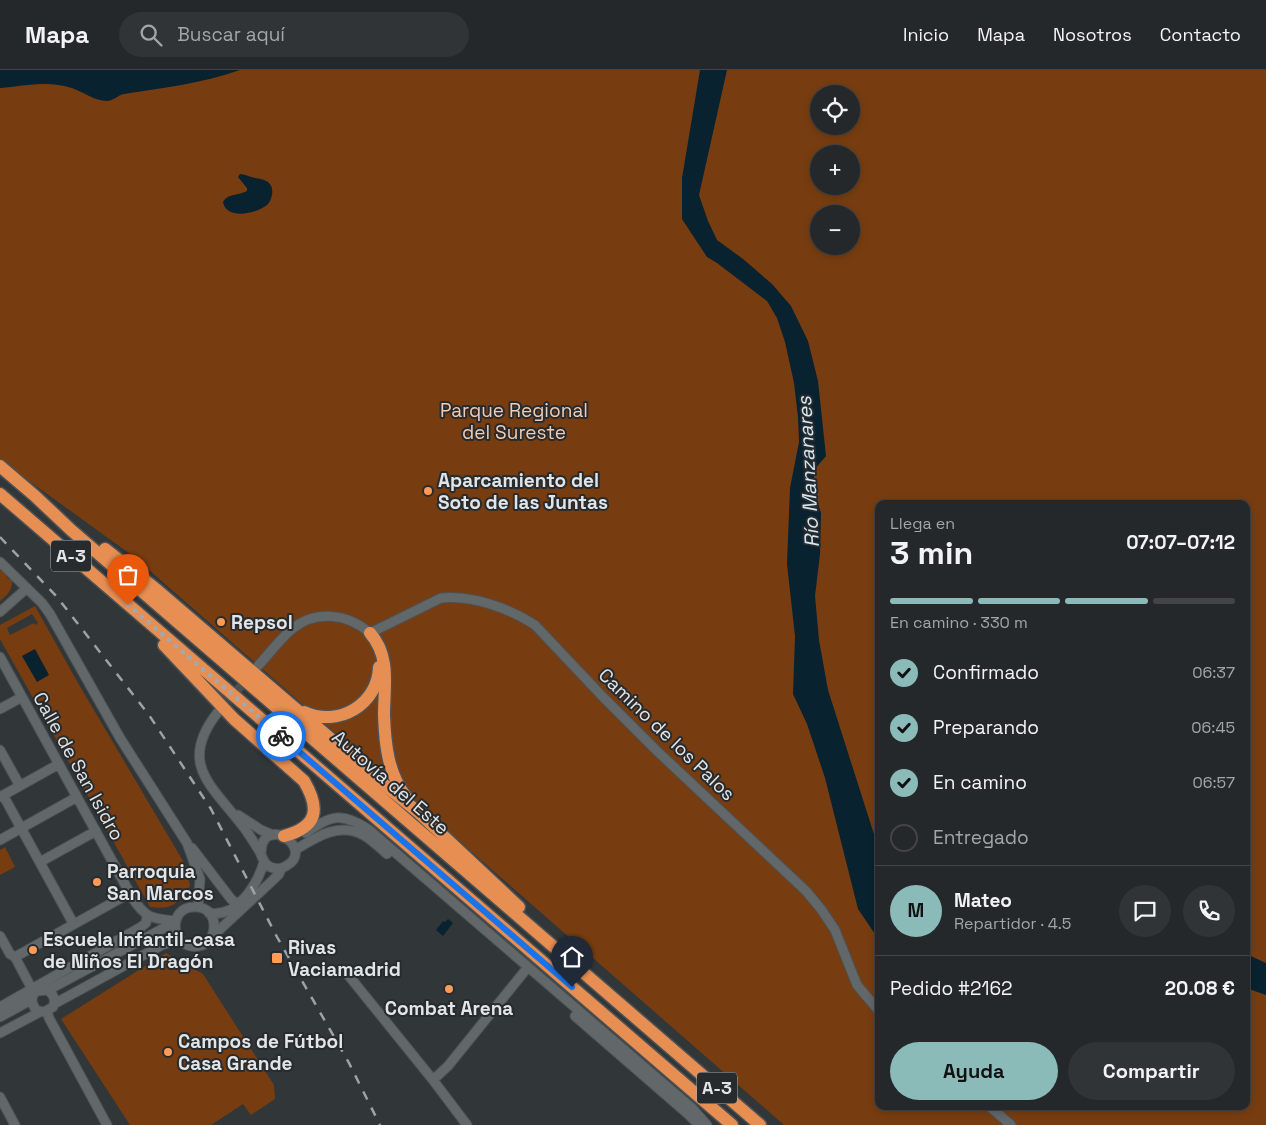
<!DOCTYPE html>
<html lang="es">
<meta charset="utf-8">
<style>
:root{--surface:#25282a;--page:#313436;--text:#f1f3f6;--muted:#a3a6a8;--line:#424447;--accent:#8bbbb9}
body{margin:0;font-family:"Space Grotesk",sans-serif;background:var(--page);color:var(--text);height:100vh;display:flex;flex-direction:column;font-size:19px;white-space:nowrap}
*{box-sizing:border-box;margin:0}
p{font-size:16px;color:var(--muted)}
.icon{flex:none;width:28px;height:28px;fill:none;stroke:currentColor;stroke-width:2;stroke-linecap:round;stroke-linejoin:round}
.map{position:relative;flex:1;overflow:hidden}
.side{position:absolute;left:875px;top:430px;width:375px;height:610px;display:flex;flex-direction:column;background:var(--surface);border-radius:10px;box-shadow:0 2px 8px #0003,0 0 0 1px var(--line)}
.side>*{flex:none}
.tools{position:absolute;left:810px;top:15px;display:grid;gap:10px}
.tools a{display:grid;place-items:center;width:50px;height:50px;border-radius:50%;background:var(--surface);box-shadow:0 2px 8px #0003,0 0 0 1px var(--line);font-size:25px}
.pin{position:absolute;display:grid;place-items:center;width:42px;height:42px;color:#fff;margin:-51px -21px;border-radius:50% 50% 50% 0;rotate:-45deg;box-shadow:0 0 5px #0007}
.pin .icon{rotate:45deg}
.courier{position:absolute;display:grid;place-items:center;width:50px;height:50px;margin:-25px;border:4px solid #1a73e8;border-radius:50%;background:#fff;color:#222;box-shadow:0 1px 6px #0007}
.headline em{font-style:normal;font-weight:700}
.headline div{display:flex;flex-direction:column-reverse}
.headline{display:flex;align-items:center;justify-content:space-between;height:85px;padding:0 15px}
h1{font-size:32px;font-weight:700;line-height:38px}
.bar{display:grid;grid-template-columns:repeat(4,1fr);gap:8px 5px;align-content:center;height:60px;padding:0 15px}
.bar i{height:6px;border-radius:4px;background:var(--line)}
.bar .on{background:var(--accent)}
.bar p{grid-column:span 4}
.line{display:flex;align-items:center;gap:12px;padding:0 15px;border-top:1px solid var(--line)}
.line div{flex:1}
.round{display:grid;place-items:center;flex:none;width:52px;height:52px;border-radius:26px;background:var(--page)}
ol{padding:0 15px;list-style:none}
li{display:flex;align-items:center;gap:15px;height:55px}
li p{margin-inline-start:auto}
li .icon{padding:5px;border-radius:50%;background:var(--accent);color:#111;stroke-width:4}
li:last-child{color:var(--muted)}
li i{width:28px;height:28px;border:2px solid var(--line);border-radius:50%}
.action{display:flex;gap:10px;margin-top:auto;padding:10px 15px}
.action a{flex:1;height:58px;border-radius:30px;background:var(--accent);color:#111;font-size:20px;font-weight:700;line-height:58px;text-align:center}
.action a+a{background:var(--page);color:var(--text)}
header{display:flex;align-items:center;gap:30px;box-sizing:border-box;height:70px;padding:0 25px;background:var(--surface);border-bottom:1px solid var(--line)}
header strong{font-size:24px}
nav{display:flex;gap:28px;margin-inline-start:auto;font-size:18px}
.search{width:350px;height:45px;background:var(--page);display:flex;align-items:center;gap:12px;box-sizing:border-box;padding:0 18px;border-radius:28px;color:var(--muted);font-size:19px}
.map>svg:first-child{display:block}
.green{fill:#773d10;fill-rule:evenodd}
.water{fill:#082230}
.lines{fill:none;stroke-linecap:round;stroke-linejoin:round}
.minor-tunnel{stroke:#4c5052;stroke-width:9;stroke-dasharray:9 4.5;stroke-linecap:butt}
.minor-casing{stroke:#4d5154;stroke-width:11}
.highway-casing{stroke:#4d5154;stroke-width:15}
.minor{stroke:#62676a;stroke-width:9}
.highway{stroke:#e78e52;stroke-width:12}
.rail{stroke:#9ea2a4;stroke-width:2.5;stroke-dasharray:9 9;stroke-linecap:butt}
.done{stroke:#a4a8aa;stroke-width:5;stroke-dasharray:0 9}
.route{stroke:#1a73e8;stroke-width:6}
.poi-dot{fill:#fe9b59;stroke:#272b2e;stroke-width:2}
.labels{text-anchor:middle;stroke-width:4;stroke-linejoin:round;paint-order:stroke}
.shield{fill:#272b2e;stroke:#aaadb0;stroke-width:1}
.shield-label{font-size:18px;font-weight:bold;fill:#e2e5e7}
.park-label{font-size:19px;fill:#f1cbb3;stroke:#272b2e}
.poi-label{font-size:19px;font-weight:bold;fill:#e2e5e7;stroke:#272b2e;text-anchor:start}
.street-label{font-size:19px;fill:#e2e5e7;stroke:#272b2e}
.water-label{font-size:20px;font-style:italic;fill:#d3e7f3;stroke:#272b2e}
</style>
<header>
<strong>Mapa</strong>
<div class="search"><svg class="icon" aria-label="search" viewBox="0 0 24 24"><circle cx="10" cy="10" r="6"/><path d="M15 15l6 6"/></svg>Buscar aquí</div>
<nav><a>Inicio</a><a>Mapa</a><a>Nosotros</a><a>Contacto</a></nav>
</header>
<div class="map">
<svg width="1266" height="1055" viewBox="0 0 1266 1055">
<rect width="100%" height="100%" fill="#313638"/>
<!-- green -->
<path class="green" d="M 0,0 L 1266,0 L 1266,1055 L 784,1055 L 133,486 L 0,390 ZM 819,24 L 851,24 L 851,56 L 819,56 ZM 819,84 L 851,84 L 851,116 L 819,116 ZM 819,144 L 851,144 L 851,176 L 819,176 ZM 879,434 L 1246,434 L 1246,1036 L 879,1036 Z
M 0,499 L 6,504 L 7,508 L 12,510 C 13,520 7,525 0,531 Z
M 35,536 L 78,613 L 186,796 L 190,816 C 177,834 173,840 150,837 L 0,569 L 0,555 ZM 32,544 L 38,553 L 35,555 L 34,553 L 10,565 L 7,558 Z
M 5,777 L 15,797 L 0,805 L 0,780 Z
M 166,883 L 203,904 L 274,1015 L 275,1029 L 251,1045 L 243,1034 L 211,1055 L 130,1055 L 61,949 Z"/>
<!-- water -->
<path class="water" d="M 0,0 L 240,0 C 203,13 163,18 124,24 C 118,25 113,31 107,31 C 95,31 83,22 72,18 C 49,10 23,16 0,18 Z
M 700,0 L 727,0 L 699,125 L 708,151 L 717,170 L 743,189 L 772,214 L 791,236 L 808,271 L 818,311 L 826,386 L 814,400 L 814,422 L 821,443 L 820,484 L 815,526 L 819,570 L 828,620 L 879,780 L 879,870 L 858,839 L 825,708 L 807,654 L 793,624 L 795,566 L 787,494 L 790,418 L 799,372 L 798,347 L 794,313 L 785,272 L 777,248 L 767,231 L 717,193 L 707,187 L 682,149 L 682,108 Z
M 240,104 C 245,104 250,107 255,108 C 266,109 274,113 272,125 C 271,129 270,132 267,135 C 256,144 226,150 223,132 C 228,123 238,126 247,121 L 247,118 L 238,107 Z
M 35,579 L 49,605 L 37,612 L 22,586 Z
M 448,849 L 453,853 L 443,866 L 436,860 L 443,851 L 445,852 Z
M 1246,884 L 1266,893 L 1266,925 L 1246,918 Z"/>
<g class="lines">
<!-- minor-tunnel -->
<path class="minor-tunnel" d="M 219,641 L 248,608"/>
<defs>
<path id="minor" d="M 0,492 L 42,533 L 50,544 L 120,668 L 187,773 L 200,809 L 198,837
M 0,542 L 27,518
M 0,587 L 133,829 C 147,849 151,848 176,851
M 258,596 C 269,584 279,570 292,559 C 316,539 348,544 370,563 L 441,528 C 472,525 509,538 535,555 L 602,626 L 657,681 L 806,821 L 821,839 L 835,860 L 857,915 L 879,941
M 0,639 L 22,627
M 218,642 C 176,695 214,717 245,759 C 250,766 255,774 260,782 C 262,787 263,791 267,795 C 273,799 280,800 286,796 C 317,779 262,742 261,783
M 0,680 L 20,716
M 3,725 L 73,853
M 0,727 L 59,694
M 238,745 L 261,760 L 273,765
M 306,763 C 330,745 342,742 368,759 L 693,1039 L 707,1055
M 0,770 L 77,727
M 192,778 L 231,829 L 237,834
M 295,780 C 316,767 340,751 365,766 C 373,771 380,778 387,784
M 40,792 L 96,761
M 209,843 C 237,848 257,815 264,792
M 0,866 L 10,884 L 15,887 L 34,923
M 212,866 C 215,858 215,850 210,843 C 206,839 201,837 196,837 C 165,835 170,885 203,875 L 273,810 L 279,804 L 281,798
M 15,887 L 130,823
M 349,906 L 433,1010 L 467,1055
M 48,920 C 54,925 56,930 53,937 L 44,942 L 36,940 C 31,933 30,926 37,921 L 48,920 L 52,918 L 175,852
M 54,934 L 162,875 L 179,869
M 0,937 L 141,857 L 146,853 L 147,846
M 47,941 L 49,948 L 107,1055
M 575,946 L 688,1044 L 699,1055
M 0,947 L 31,930
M 0,963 L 40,942
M 433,1010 L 448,996 L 524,902
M 0,1027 L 15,1055
M 989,1036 L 1011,1055"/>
<path id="highway" d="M 0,396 L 35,426 L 71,460 L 760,1055
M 0,424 L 732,1055
M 105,479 L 157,520 L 387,717 L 418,742 L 519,837
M 370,563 C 391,587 384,616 384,645 C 385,675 388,703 406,727
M 164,575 L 234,649 L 304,711 C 321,740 317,757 284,766
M 304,642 C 339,658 378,634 379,597"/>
</defs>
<!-- minor casing -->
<use href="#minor" class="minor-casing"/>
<!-- highway casing -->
<use href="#highway" class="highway-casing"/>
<!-- minor -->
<use href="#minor" class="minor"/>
<!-- highway -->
<use href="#highway" class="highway"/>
<!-- rail -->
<path class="rail" d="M 0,467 L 57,527 L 149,645 L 211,739 L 277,867 L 349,993 L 380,1055"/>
</g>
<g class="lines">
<!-- done -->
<path class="done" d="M 128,535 L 281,666"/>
<!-- route -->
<path class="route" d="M 281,666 L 572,917"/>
</g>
<!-- markers -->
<g class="poi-dot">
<circle cx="428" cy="421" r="5"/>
<circle cx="221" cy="552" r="5"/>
<circle cx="97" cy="812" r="5"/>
<circle cx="33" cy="880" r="5"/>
<rect x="271" y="882" width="12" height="12" rx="2.5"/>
<circle cx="449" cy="919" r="5"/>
<circle cx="168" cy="982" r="5"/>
</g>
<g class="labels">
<!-- shield labels -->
<g class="shield">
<rect x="51" y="470.5" width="40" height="31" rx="4"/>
<rect x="697" y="1002.5" width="40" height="31" rx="4"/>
</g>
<g class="shield-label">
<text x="71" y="492">A-3</text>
<text x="717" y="1024">A-3</text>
</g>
<!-- park labels -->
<g class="park-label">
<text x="514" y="347">Parque Regional<tspan x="514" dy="22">del Sureste</tspan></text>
</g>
<!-- poi labels -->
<g class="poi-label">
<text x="438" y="417">Aparcamiento del<tspan x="438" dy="22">Soto de las Juntas</tspan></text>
<text x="231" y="559">Repsol</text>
<text x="107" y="808">Parroquia<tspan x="107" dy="22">San Marcos</tspan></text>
<text x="43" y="876">Escuela Infantil-casa<tspan x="43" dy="22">de Niños El Dragón</tspan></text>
<text x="288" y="884">Rivas<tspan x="288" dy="22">Vaciamadrid</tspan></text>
<text x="449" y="945" text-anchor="middle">Combat Arena</text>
<text x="178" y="978">Campos de Fútbol<tspan x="178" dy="22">Casa Grande</tspan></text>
</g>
<!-- street labels -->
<g class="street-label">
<text transform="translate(667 664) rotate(44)" y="7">Camino de los Palos</text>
<text transform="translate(79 696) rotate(61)" y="7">Calle de San Isidro</text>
<text transform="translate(391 712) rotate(41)" y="7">Autovía del Este</text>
</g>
<!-- water labels -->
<g class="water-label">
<text transform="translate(808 402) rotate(-93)" y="7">Río Manzanares</text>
</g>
</g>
</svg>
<div class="tools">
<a><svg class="icon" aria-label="locate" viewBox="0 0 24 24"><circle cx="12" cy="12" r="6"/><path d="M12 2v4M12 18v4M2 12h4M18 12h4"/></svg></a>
<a>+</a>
<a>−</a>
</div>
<div class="pin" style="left:128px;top:535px;background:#ea580c"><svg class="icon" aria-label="bag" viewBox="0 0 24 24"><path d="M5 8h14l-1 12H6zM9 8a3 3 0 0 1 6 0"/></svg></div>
<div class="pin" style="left:572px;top:917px;background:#1f2937"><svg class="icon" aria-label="home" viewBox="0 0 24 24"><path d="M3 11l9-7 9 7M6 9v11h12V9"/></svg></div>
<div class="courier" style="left:281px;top:666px"><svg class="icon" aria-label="bike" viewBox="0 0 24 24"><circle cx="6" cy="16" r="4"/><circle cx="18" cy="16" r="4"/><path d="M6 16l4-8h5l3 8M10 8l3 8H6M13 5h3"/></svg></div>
<section class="side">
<div class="headline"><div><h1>3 min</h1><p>Llega en</p></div><em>07:07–07:12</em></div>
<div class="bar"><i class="on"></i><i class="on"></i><i class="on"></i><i></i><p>En camino · 330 m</p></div>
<ol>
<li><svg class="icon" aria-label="check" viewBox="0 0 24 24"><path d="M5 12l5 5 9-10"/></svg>Confirmado<p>06:37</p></li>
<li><svg class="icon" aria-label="check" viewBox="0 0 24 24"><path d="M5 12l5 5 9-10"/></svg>Preparando<p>06:45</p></li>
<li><svg class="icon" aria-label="check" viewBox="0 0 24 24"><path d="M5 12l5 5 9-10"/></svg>En camino<p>06:57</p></li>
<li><i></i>Entregado</li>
</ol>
<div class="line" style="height:90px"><b class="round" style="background:var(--accent);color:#111">M</b><div><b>Mateo</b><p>Repartidor · 4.5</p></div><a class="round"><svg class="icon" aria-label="chat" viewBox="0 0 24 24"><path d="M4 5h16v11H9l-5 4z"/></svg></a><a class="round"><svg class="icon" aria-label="phone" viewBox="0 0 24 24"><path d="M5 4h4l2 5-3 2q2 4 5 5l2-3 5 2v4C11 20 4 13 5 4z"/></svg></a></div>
<div class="line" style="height:65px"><div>Pedido #2162</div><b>20.08 €</b></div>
<div class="action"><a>Ayuda</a><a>Compartir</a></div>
</section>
</div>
